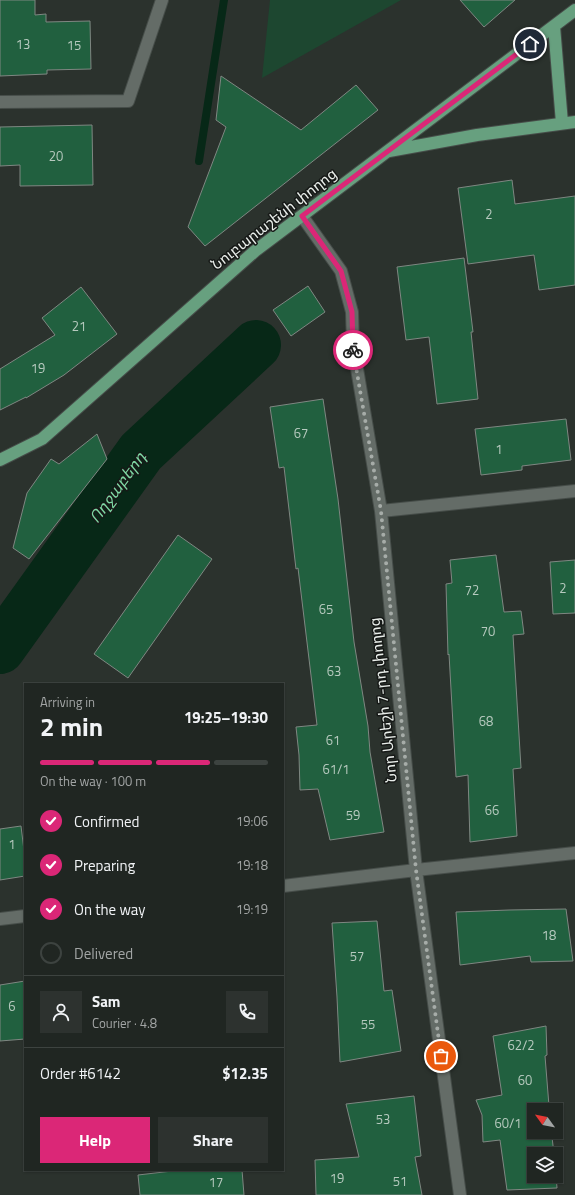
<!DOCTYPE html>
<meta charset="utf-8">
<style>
:root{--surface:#202622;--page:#2d322f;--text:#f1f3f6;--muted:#a2a5a5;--line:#3d4340;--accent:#db2777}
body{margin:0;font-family:"Titillium Web","Noto Sans Armenian",sans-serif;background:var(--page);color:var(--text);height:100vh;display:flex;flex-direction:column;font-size:15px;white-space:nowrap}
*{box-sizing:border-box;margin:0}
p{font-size:13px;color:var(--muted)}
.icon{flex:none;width:22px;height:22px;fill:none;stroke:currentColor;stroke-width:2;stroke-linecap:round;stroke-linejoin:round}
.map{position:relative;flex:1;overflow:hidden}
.panel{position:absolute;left:24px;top:683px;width:260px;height:488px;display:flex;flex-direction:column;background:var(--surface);border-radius:0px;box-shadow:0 1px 3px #0004,0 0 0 1px var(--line)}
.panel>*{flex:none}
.needle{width:26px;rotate:303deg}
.fabs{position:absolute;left:527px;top:1103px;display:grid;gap:8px}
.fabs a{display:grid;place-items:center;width:36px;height:36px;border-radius:0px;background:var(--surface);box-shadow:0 1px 3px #0004,0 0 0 1px var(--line);font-size:20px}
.pin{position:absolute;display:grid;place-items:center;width:34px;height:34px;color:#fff;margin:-17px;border:2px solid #fff;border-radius:50%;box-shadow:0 1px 4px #0007}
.courier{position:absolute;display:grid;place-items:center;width:40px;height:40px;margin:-20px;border:3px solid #db2777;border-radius:50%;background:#fff;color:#222;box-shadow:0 1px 5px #0007}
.head em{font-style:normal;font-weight:700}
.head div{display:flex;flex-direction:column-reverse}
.head{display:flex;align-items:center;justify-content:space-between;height:68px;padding:0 16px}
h1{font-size:26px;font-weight:700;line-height:30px}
.bar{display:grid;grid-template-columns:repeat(4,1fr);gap:6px 4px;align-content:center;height:48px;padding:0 16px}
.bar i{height:5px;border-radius:3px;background:var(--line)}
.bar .on{background:var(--accent)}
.bar p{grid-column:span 4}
.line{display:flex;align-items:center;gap:10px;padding:0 16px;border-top:1px solid var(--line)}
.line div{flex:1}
.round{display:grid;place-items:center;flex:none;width:42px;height:42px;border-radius:0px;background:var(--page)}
ol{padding:0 16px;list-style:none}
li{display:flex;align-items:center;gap:12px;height:44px}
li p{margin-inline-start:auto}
li .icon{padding:4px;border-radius:50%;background:var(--accent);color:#fff;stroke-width:4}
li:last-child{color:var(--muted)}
li i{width:22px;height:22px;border:2px solid var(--line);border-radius:50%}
.primary-button{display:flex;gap:8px;margin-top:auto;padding:8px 16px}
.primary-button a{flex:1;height:46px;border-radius:0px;background:var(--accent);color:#fff;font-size:16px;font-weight:700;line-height:46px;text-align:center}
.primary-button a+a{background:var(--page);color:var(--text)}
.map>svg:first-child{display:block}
.green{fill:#1d4730}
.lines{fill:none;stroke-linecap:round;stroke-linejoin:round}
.stream{stroke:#072817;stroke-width:8}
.river{stroke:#072817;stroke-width:50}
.building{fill:#21603f;stroke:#7f8782;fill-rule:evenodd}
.minor-casing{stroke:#464d49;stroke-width:14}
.major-casing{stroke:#464d49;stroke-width:14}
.minor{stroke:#646c67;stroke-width:12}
.major{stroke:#67a07f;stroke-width:12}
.done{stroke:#a6aca8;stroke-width:4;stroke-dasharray:0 7.2}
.route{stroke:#db2777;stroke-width:5}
.labels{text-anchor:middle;stroke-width:3;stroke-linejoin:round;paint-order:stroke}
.number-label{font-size:13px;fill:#b7cabf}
.street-label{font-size:15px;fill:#e9eeea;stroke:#161917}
.water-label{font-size:16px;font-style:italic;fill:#7ed7a3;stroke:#161917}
</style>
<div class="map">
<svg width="575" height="1195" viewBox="0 0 575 1195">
<rect width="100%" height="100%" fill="#2b322d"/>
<!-- green -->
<path class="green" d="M 270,0 L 401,0 L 262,78 Z"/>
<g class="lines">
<!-- stream -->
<path class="stream" d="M 199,161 L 224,0"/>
<!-- river -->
<path class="river" d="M 0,649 L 141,452 L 256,345"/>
</g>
<!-- building -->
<path class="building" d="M 0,0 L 35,0 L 35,15 L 46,14 L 46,22 L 90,21 L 91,69 L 47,70 L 47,74 L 0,76 Z
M 460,0 L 515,0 L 484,27 Z
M 221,76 L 301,130 L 356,85 L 378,110 L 205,246 L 188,227 L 226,127 L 216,120 Z
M 92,125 L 93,185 L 20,186 L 20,165 L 0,166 L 0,127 Z
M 512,180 L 515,204 L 575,196 L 575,285 L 539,290 L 534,255 L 468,264 L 458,188 Z
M 464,258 L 473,332 L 471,332 L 478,399 L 437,404 L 429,337 L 406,340 L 397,267 Z
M 308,286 L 325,312 L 291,336 L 273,310 Z
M 81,287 L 117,334 L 64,375 L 26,398 L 26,397 L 0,410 L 0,369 L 55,335 L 42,318 Z
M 323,399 L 338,499 L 354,642 L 368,726 L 370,752 L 384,832 L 330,840 L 318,789 L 300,790 L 299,755 L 296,727 L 317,725 L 298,568 L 296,569 L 284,467 L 279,468 L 270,407 Z
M 566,419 L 571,460 L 522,466 L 522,470 L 481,475 L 475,429 Z
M 97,434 L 107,459 L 29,559 L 13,548 L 27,493 L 51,459 L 59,464 Z
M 178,535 L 212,559 L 128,678 L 94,654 Z
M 496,555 L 504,612 L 521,611 L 524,634 L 513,635 L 521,768 L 513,769 L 517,836 L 470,842 L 468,775 L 456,777 L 449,654 L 448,655 L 446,584 L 452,583 L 450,560 Z
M 575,560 L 575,613 L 553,614 L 550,562 Z
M 21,826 L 25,859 L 25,876 L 0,880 L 0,829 Z
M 566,909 L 573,961 L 531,962 L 530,956 L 460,965 L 456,912 L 509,910 Z
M 377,921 L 384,991 L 392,990 L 401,1051 L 340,1062 L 337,997 L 332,923 Z
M 25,981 L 25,1039 L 0,1041 L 0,985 Z
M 546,1026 L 547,1055 L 545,1056 L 549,1106 L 560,1105 L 562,1136 L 552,1137 L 554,1154 L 534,1154 L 534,1176 L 556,1176 L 556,1175 L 557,1188 L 507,1190 L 500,1140 L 483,1142 L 482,1115 L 476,1100 L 502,1095 L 493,1036 ZM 534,1110 L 556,1110 L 556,1132 L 534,1132 Z
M 414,1096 L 421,1156 L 415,1157 L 422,1195 L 316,1195 L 315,1160 L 359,1157 L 346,1104 Z
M 181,1170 L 242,1170 L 244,1195 L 140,1195 L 138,1175 Z"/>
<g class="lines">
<defs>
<path id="minor" d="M 0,102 L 128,101 L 162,0
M 302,216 L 341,271 L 352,312 L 353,345 L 381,511 L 416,870 L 460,1195
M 381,511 L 575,491
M 283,886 L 416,870 L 575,853
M 0,919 L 25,916"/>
<path id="major" d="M 554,26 L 562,123
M 389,151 L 477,135 L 575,122
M 0,460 L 42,439 L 255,251 L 575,10"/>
</defs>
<!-- minor casing -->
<use href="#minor" class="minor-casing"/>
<!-- major casing -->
<use href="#major" class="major-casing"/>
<!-- minor -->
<use href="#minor" class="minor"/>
<!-- major -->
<use href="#major" class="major"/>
</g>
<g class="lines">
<!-- done -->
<path class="done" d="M 353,350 L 381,511 L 416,870 L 441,1056"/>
<!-- route -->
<path class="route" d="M 353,350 L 352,312 L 341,271 L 302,216 L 530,44"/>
</g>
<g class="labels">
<!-- number labels -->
<g class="number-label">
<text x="23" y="49">13</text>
<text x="74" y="50">15</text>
<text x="56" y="161">20</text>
<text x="489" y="219">2</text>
<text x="79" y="331">21</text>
<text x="38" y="373">19</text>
<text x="301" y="438">67</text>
<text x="499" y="454">1</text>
<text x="563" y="593">2</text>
<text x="472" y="595">72</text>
<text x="326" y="614">65</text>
<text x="488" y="636">70</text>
<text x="334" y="676">63</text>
<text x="486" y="726">68</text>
<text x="333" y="745">61</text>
<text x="336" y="774">61/1</text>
<text x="492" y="815">66</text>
<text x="353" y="820">59</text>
<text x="12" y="849">1</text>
<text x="549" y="940">18</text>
<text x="357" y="961">57</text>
<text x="12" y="1011">6</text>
<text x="368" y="1029">55</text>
<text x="521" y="1050">62/2</text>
<text x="525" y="1085">60</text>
<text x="383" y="1124">53</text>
<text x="508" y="1128">60/1</text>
<text x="337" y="1183">19</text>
<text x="400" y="1186">51</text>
<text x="216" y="1187">17</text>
</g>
<!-- street labels -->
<g class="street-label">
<text transform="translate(274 219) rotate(-38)" y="5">Նուբարաշենի փողոց</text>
<text transform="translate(383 700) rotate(-96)" y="5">Նոր Արեշի 7-րդ փողոց</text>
</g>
<!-- water labels -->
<g class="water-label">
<text transform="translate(117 487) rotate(-54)" y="6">Ողջաբերդ</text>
</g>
</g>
</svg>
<div class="fabs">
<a><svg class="needle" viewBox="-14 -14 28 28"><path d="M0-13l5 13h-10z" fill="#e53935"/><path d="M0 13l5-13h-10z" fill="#a2a5a5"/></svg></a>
<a><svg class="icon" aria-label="layers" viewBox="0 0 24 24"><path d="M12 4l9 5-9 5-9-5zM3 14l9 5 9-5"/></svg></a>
</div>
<div class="pin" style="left:441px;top:1056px;background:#ea580c"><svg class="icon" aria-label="bag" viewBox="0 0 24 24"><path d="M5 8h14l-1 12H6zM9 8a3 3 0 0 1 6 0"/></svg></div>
<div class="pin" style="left:530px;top:44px;background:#1f2937"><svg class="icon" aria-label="home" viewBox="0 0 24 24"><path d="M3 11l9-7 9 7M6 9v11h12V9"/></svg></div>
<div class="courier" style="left:353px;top:350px"><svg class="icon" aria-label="bike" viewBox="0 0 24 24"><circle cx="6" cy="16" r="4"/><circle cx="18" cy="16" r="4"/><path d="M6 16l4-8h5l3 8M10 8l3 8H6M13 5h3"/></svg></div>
<section class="panel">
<div class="head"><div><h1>2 min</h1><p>Arriving in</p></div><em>19:25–19:30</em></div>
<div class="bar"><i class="on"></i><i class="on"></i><i class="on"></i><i></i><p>On the way · 100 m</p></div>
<ol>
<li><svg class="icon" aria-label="check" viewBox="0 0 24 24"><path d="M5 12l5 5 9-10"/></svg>Confirmed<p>19:06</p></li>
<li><svg class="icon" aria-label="check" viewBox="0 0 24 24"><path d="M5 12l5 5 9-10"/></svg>Preparing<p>19:18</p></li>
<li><svg class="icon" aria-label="check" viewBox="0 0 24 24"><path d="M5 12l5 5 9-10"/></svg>On the way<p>19:19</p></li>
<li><i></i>Delivered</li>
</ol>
<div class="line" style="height:72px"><a class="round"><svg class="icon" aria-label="person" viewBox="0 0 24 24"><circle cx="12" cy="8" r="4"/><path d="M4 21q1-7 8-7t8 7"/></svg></a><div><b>Sam</b><p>Courier · 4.8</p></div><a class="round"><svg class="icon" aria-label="phone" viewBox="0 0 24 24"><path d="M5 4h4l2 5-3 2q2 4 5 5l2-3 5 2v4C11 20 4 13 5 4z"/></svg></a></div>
<div class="line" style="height:52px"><div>Order #6142</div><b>$12.35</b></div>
<div class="primary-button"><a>Help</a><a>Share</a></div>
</section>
</div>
